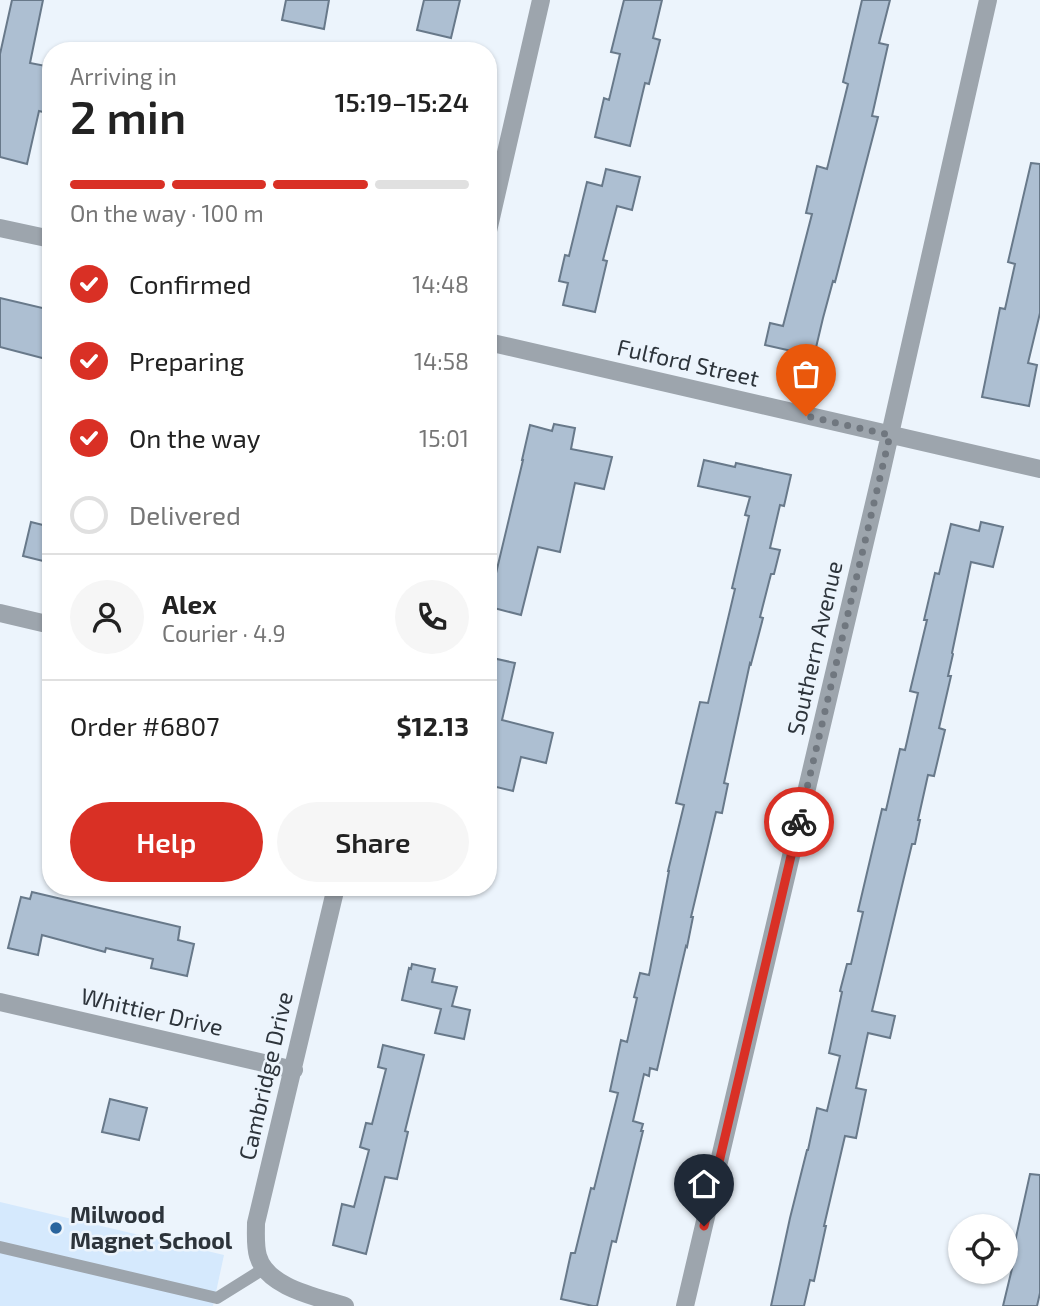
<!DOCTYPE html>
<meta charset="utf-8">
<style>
:root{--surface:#fff;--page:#f6f6f6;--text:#222;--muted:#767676;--line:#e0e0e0;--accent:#d93025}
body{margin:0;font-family:"Exo 2",sans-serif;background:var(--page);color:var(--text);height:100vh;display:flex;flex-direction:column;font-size:26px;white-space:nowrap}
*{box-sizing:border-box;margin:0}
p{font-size:23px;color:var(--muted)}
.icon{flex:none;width:38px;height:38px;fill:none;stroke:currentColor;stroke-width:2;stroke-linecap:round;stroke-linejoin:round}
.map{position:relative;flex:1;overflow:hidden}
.sheet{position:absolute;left:42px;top:42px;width:455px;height:854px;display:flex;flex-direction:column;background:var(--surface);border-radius:28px;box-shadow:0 2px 5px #0004}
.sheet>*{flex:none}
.buttons{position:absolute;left:948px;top:1214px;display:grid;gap:14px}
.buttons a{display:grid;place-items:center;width:70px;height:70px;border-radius:50%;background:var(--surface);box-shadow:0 2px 5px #0004;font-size:35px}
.pin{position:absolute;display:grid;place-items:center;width:60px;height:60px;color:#fff;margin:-72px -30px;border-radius:50% 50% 50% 0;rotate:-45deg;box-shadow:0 0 7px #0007}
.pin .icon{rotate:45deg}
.courier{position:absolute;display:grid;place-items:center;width:70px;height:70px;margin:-35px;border:5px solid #d93025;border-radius:50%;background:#fff;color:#222;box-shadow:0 2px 9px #0007}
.head em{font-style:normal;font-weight:600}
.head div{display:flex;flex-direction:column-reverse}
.head{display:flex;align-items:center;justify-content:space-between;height:119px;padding:0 28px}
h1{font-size:46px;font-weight:600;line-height:52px}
.bar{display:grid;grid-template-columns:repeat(4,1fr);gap:10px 7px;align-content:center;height:84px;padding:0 28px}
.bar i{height:9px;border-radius:5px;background:var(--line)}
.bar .current{background:var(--accent)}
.bar p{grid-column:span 4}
.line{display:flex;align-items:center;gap:18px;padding:0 28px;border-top:2px solid var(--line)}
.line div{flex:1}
.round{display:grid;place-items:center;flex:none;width:74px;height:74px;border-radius:37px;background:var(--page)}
ol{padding:0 28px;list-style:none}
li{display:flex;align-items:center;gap:21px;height:77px}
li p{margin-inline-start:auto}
li .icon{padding:7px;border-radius:50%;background:var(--accent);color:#fff;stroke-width:4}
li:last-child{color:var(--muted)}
li i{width:38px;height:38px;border:4px solid var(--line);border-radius:50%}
.cta{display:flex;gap:14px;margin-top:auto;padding:14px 28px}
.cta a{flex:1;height:80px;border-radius:42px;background:var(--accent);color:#fff;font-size:28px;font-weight:600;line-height:80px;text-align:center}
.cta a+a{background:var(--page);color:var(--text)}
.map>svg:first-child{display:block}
.built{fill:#d5e9fd}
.building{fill:#adbfd2;stroke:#68798a;stroke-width:2}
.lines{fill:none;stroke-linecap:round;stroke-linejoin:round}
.lane{stroke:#9da5ad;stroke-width:12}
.street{stroke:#9da5ad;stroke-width:18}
.done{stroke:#70777f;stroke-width:7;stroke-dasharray:0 12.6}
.route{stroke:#d93025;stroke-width:9}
.poi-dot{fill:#2b659d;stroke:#ecf4fc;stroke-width:2.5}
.labels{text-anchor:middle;stroke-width:5;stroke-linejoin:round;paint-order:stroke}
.street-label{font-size:23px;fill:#2d343b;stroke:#ecf4fc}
.poi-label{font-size:23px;font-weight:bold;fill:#2d343b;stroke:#ecf4fc;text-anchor:start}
</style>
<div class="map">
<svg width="1040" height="1306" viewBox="0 0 1040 1306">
<rect width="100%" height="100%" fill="#ecf4fc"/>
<!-- built -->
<path class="built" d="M 0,1202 L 224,1255 L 213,1306 L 0,1306 Z"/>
<!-- building -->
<path class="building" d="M 12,0 L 43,0 L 30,63 L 51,67 L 51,114 L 39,111 L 27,164 L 0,157 L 0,54 Z
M 286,0 L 329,0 L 324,29 L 282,20 Z
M 424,0 L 460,0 L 451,38 L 417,30 Z
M 624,0 L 662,0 L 653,38 L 660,40 L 649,84 L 645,83 L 630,146 L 595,137 L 604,98 L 609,100 L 620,54 L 611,52 Z
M 862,0 L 890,0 L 879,43 L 888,45 L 872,116 L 878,117 L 835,282 L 833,281 L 823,318 L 814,356 L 765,345 L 770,323 L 783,326 L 812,214 L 806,213 L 817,166 L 827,169 L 848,84 L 843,82 Z
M 1031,163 L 1040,164 L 1040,313 L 1028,363 L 1037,365 L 1029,406 L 982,397 L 1000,308 L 1005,309 L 1015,264 L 1008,262 Z
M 606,169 L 640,177 L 632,210 L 617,206 L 603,260 L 607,261 L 595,312 L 563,305 L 568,283 L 559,281 L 565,255 L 569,256 L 587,182 L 602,186 Z
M 0,298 L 51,310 L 51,341 L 46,359 L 0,347 Z
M 554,424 L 575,428 L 571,449 L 612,457 L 604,489 L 575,483 L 560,552 L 538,547 L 521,615 L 490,607 L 494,590 L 492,590 L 523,460 L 522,460 L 530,425 L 552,431 Z
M 704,460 L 735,467 L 736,463 L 791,475 L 784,506 L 780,505 L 770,548 L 780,550 L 774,574 L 771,574 L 760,617 L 763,618 L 751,664 L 750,663 L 724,783 L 728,784 L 722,813 L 716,812 L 691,917 L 693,917 L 687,947 L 686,946 L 657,1070 L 650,1068 L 649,1076 L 644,1074 L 633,1121 L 643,1124 L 641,1131 L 643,1131 L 616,1242 L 612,1241 L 597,1306 L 593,1306 L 561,1299 L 571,1253 L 575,1253 L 591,1188 L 594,1189 L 618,1093 L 610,1091 L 621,1040 L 627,1042 L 637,998 L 634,997 L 640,973 L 649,975 L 669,871 L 668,871 L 684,805 L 676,803 L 700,702 L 708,703 L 735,589 L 732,588 L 749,516 L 745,515 L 750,497 L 698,486 Z
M 31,522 L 51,527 L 51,563 L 23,556 Z
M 981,522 L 1003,527 L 993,567 L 971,562 L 952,653 L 953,654 L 948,676 L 951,676 L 939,728 L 945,730 L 934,776 L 928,775 L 918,820 L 920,820 L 915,844 L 912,844 L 872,1011 L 895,1016 L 890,1038 L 868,1033 L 856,1088 L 866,1090 L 856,1138 L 845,1136 L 824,1226 L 826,1226 L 814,1281 L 810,1280 L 804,1306 L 771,1306 L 790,1218 L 807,1150 L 808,1150 L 817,1108 L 827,1111 L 840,1056 L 829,1053 L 842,992 L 840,991 L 847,964 L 851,964 L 863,912 L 858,911 L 882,809 L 886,810 L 900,749 L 905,750 L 918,693 L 910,691 L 927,620 L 924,620 L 935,573 L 939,574 L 951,524 L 979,531 Z
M 488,657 L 515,663 L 502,720 L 553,733 L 546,763 L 521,757 L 513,791 L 488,785 Z
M 32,892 L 180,927 L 178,940 L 194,944 L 187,976 L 151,968 L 153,959 L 106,948 L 105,952 L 42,935 L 38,955 L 8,948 L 21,897 L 30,899 Z
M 412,964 L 435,969 L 432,982 L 457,987 L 452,1006 L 470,1010 L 464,1039 L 435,1033 L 441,1009 L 402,1000 L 409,968 L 411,969 Z
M 383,1045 L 424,1055 L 405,1131 L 408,1132 L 397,1179 L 385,1177 L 366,1254 L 333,1245 L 342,1204 L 354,1207 L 369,1150 L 360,1147 L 366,1123 L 372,1124 L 386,1069 L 378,1067 Z
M 110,1099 L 147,1108 L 139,1140 L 102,1132 Z
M 1030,1174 L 1040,1175 L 1040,1293 L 1037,1306 L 1003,1306 L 1016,1252 L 1013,1251 Z"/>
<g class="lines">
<!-- lane -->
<path class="lane" d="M 0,1247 L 217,1298 L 265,1268"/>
<!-- street -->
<path class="street" d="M 0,228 L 51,239
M 488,231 L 541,0
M 488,342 L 1040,469
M 0,613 L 51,625
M 336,887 L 256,1223 C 256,1234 255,1246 258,1256 C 267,1288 318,1297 345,1306
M 0,1002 L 294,1070
M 685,1306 L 881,474 L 988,0"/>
</g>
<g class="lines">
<!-- done -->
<path class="done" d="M 799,822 L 890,435 L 806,416"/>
<!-- route -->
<path class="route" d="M 704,1226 L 799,822"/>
</g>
<!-- markers -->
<circle class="poi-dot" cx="56" cy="1228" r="7"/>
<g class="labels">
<!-- street labels -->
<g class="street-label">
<text transform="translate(688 363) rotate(13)" y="8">Fulford Street</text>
<text transform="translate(815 648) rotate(-77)" y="8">Southern Avenue</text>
<text transform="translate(152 1012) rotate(13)" y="8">Whittier Drive</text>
<text transform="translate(266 1076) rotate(-77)" y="8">Cambridge Drive</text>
</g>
<!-- poi labels -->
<g class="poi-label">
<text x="70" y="1223">Milwood<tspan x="70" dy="26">Magnet School</tspan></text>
</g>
</g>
</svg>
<div class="buttons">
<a><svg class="icon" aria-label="locate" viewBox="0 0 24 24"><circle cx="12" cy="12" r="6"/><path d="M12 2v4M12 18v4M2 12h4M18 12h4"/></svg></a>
</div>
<div class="pin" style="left:806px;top:416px;background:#ea580c"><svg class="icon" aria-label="bag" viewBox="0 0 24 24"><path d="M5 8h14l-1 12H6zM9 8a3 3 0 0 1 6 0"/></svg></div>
<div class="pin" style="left:704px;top:1226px;background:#1f2937"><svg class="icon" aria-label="home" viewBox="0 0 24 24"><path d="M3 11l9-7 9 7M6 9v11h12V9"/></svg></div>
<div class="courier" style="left:799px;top:822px"><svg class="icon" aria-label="bike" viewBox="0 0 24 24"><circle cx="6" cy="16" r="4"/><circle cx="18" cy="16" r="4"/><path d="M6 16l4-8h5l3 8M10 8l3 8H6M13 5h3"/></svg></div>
<section class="sheet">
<div class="head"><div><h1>2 min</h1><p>Arriving in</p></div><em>15:19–15:24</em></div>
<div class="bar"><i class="current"></i><i class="current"></i><i class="current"></i><i></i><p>On the way · 100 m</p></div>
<ol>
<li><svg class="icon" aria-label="check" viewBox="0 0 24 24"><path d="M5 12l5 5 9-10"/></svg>Confirmed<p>14:48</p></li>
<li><svg class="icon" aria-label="check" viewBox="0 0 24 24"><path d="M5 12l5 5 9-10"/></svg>Preparing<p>14:58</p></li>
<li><svg class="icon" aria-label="check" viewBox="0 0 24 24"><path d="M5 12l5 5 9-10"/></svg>On the way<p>15:01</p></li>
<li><i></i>Delivered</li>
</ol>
<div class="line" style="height:126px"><a class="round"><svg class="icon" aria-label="person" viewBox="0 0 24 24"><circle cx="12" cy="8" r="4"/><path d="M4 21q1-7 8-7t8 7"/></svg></a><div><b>Alex</b><p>Courier · 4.9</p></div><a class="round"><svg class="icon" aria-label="phone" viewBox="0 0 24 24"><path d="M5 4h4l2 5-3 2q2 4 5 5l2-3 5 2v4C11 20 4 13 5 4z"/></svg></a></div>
<div class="line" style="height:91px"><div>Order #6807</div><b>$12.13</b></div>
<div class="cta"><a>Help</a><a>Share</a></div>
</section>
</div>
